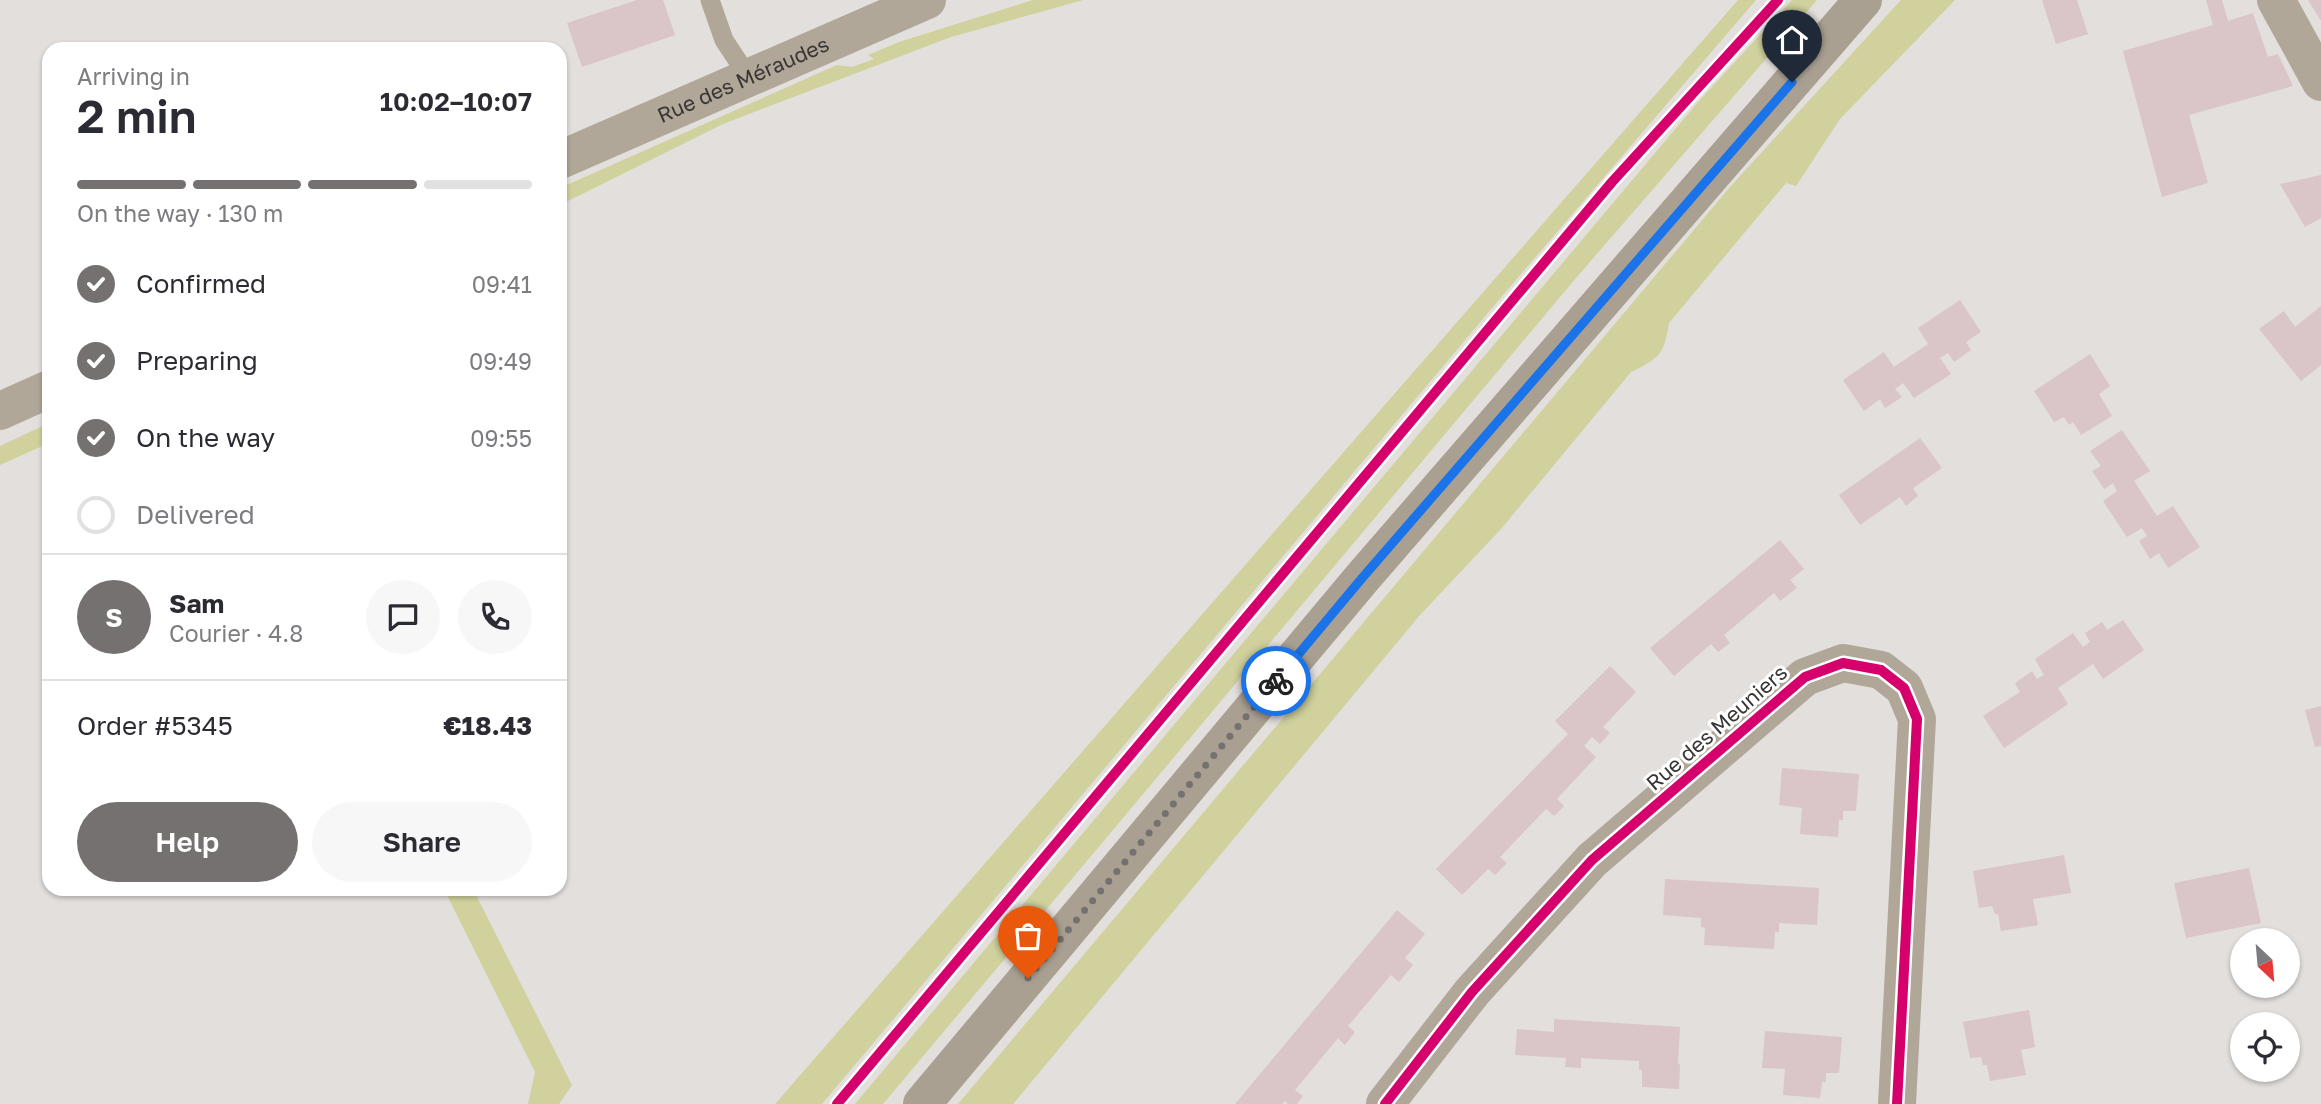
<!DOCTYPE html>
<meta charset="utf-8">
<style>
:root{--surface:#fff;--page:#f7f7f7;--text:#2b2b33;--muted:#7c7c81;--line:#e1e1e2;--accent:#747170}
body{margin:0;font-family:"Golos Text",sans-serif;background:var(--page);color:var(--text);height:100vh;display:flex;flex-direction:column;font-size:26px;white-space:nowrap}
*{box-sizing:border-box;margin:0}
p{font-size:23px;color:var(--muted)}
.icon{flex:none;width:38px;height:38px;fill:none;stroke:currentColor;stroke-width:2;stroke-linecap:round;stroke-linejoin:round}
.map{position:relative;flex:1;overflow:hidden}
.details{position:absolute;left:42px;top:42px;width:525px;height:854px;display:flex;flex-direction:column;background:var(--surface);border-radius:21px;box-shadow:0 2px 5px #0004}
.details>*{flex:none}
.needle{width:46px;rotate:154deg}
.fabs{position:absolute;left:2230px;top:928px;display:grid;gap:14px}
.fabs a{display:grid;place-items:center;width:70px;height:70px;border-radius:50%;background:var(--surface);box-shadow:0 2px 5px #0004;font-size:35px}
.pin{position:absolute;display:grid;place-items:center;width:60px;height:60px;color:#fff;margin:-72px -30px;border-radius:50% 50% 50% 0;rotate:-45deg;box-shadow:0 0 7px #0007}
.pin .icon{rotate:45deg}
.courier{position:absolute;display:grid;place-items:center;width:70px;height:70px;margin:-35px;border:5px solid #1a73e8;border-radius:50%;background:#fff;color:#222;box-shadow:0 2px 9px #0007}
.overview em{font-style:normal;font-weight:600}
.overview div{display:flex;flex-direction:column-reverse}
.overview{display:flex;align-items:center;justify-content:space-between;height:119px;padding:0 35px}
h1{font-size:46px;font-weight:600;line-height:52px}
.bar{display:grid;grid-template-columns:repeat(4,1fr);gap:10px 7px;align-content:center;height:84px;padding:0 35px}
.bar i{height:9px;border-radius:5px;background:var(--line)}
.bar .active{background:var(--accent)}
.bar p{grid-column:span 4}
.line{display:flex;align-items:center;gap:18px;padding:0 35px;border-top:2px solid var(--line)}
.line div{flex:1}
.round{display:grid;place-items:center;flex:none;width:74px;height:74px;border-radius:37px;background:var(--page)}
ol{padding:0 35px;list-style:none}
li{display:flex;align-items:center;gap:21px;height:77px}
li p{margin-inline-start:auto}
li .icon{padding:7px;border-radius:50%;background:var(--accent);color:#fff;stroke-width:4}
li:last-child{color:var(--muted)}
li i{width:38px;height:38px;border:4px solid var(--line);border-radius:50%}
.button{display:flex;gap:14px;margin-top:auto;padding:14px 35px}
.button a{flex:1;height:80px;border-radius:42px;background:var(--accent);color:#fff;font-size:28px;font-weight:600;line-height:80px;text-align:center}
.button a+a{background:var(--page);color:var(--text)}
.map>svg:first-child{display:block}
.green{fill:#d0d19c}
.building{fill:#dac5c8}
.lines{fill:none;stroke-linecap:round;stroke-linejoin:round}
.service{stroke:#b0a798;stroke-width:19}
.minor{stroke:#b0a798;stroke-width:38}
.primary{stroke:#aaa092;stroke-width:38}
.cycleway-casing{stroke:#fff;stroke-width:15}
.cycleway{stroke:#d6006c;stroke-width:10}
.done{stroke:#747170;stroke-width:7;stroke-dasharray:0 12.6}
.route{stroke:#1a73e8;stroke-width:9}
.labels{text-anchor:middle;stroke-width:6;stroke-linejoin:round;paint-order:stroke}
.street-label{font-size:21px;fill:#383635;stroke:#fff}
</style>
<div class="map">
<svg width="2321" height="1104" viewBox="0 0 2321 1104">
<rect width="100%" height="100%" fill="#e2dfdd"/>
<!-- green -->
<path class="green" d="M 1033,0 L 1083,0 L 951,37 L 723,124 L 560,205 L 560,188 L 837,65 L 852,67 L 874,59 L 868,55 L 899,42 Z
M 1738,0 L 1756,0 L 1503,295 L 822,1104 L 775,1104 Z
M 1792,0 L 1817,0 L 1576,278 L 883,1104 L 855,1104 L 1698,102 Z
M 1901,0 L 1955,0 L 1840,119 L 1796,186 L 1786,183 L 1669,323 C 1664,354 1660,358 1631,372 L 1501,529 L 1420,615 L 1013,1104 L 958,1104 L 1730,187 Z
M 49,423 L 49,443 L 0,465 L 0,446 Z
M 444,889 L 473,889 L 572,1085 L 559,1104 L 528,1104 L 535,1072 Z"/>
<!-- building -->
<path class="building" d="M 637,0 L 663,0 L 675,35 L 582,67 L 567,23 Z
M 2042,0 L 2077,0 L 2088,34 L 2056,44 Z
M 2206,0 L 2222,0 L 2228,21 L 2253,13 L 2268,57 L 2278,54 L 2293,86 L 2189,115 L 2208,183 L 2162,197 L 2123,51 L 2213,25 Z
M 2308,0 L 2321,0 L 2321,21 Z
M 2321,175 L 2321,218 L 2305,227 L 2280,184 Z
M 1960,300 L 1981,332 L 1966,342 L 1971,350 L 1954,362 L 1948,353 L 1940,358 L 1951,374 L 1914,398 L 1903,383 L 1895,389 L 1902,397 L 1885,408 L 1880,399 L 1864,411 L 1843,380 L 1884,352 L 1894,367 L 1928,344 L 1918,328 Z
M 2321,306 L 2321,365 L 2301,381 L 2259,329 L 2284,311 L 2295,327 Z
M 2090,354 L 2110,386 L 2099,394 L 2112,416 L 2081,435 L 2073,422 L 2069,425 L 2064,417 L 2054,422 L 2034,391 Z
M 2122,430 L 2150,471 L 2134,481 L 2157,516 L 2173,506 L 2200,547 L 2168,568 L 2159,553 L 2150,559 L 2139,541 L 2147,536 L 2142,528 L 2127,537 L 2103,501 L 2117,491 L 2113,483 L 2104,489 L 2092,471 L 2101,466 L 2090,451 Z
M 1920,438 L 1942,468 L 1913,488 L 1918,496 L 1906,506 L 1900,497 L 1860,525 L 1839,495 Z
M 1780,540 L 1804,569 L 1790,580 L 1797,588 L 1780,601 L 1774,593 L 1724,635 L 1730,643 L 1718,652 L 1711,644 L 1674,676 L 1650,648 Z
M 2123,620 L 2144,650 L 2103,679 L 2093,664 L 2058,688 L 2068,704 L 2004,748 L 1983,716 L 2020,692 L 2015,683 L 2032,671 L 2037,679 L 2044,675 L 2035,659 L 2073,633 L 2083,647 L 2090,642 L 2085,633 L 2102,622 L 2107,630 Z
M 1610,666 L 1636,692 L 1603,727 L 1610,733 L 1600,744 L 1592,737 L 1584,746 L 1596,757 L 1557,799 L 1564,806 L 1554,816 L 1546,809 L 1500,857 L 1507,863 L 1495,875 L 1488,869 L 1462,895 L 1436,869 L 1568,734 L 1555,721 Z
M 2321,706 L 2321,746 L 2315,747 L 2305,710 Z
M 1782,768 L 1859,774 L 1856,811 L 1843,811 L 1843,820 L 1839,820 L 1838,837 L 1800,834 L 1802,808 L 1779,805 Z
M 2064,855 L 2071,893 L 2033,899 L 2038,925 L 2001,931 L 1998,914 L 1995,914 L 1992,906 L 1979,908 L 1973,871 Z
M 2249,868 L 2261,923 L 2186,938 L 2174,883 Z
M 1665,879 L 1819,888 L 1817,925 L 1779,923 L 1779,932 L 1775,932 L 1774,949 L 1704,945 L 1705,928 L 1701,927 L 1701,918 L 1663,915 Z
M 1397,910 L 1425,934 L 1405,958 L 1413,965 L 1399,982 L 1391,975 L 1348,1026 L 1355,1032 L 1345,1045 L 1338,1038 L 1295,1090 L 1303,1096 L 1297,1104 L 1288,1104 L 1285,1101 L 1282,1104 L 1235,1104 Z
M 2029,1010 L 2035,1047 L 2021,1050 L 2026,1075 L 1990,1081 L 1987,1065 L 1983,1065 L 1981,1057 L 1970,1058 L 1963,1022 Z
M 1554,1019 L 1680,1027 L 1678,1064 L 1680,1064 L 1679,1089 L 1642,1087 L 1642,1070 L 1639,1070 L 1639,1061 L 1581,1058 L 1581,1068 L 1565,1067 L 1566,1058 L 1515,1055 L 1517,1029 L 1554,1032 Z
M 1765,1031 L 1842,1037 L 1839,1073 L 1826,1073 L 1826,1082 L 1822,1082 L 1820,1098 L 1783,1095 L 1785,1069 L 1762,1068 Z"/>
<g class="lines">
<!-- service -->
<path class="service" d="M 710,0 L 724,40 L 749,78"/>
<!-- minor -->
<g class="minor">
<path d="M 2276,0 L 2321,82"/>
<path id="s1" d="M 560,160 L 927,0"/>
<path d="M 0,411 L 49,389"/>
<path d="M 1385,1104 L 1472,992 L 1592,860 L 1805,677 L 1843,663 L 1881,670 L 1904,688 L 1917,719 L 1897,1104"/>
</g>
<!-- primary -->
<path class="primary" d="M 922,1104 L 1363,577 L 1863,0"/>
<defs>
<path id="cycleway" d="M 837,1104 L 1612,182 L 1778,0
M 1385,1104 L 1472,992 L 1592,860 L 1805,677 L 1843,663 L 1881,670 L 1904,688 L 1917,719 L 1897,1104"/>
</defs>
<!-- cycleway casing -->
<use href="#cycleway" class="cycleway-casing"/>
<!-- cycleway -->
<use href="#cycleway" class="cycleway"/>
</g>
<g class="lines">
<!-- done -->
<path class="done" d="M 1028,978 L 1276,681"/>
<!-- route -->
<path class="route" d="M 1276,681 L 1363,577 L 1792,82"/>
</g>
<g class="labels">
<!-- street labels -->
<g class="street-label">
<text dy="7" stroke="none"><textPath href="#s1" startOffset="200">Rue des Méraudes</textPath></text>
<text transform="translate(1717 728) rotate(-41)" y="7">Rue des Meuniers</text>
</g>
</g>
</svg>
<div class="fabs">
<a><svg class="needle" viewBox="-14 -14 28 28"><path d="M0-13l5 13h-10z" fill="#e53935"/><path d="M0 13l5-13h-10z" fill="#7c7c81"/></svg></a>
<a><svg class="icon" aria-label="locate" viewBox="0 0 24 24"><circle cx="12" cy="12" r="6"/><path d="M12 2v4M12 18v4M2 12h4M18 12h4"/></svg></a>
</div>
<div class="pin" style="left:1028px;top:978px;background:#ea580c"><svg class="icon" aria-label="bag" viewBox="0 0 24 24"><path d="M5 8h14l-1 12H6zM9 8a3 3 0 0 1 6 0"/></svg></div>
<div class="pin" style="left:1792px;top:82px;background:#1f2937"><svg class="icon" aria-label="home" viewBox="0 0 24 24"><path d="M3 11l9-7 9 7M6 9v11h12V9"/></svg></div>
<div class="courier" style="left:1276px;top:681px"><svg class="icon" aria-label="bike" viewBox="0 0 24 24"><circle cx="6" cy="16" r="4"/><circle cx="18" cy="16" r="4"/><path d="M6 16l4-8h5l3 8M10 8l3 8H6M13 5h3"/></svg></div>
<section class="details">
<div class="overview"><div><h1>2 min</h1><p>Arriving in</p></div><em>10:02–10:07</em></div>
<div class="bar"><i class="active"></i><i class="active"></i><i class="active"></i><i></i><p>On the way · 130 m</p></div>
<ol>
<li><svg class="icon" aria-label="check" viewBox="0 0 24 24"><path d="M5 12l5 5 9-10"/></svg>Confirmed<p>09:41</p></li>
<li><svg class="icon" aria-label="check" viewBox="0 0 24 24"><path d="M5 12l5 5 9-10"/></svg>Preparing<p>09:49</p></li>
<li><svg class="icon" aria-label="check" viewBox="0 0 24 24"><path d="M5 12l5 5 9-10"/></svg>On the way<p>09:55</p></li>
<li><i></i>Delivered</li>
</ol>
<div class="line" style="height:126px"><b class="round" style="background:var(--accent);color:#fff">S</b><div><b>Sam</b><p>Courier · 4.8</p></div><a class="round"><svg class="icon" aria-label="chat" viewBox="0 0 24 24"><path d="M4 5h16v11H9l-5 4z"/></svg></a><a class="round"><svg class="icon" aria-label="phone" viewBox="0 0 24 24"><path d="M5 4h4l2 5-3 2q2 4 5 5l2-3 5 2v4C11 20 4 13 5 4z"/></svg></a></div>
<div class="line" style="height:91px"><div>Order #5345</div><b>€18.43</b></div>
<div class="button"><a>Help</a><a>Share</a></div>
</section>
</div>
